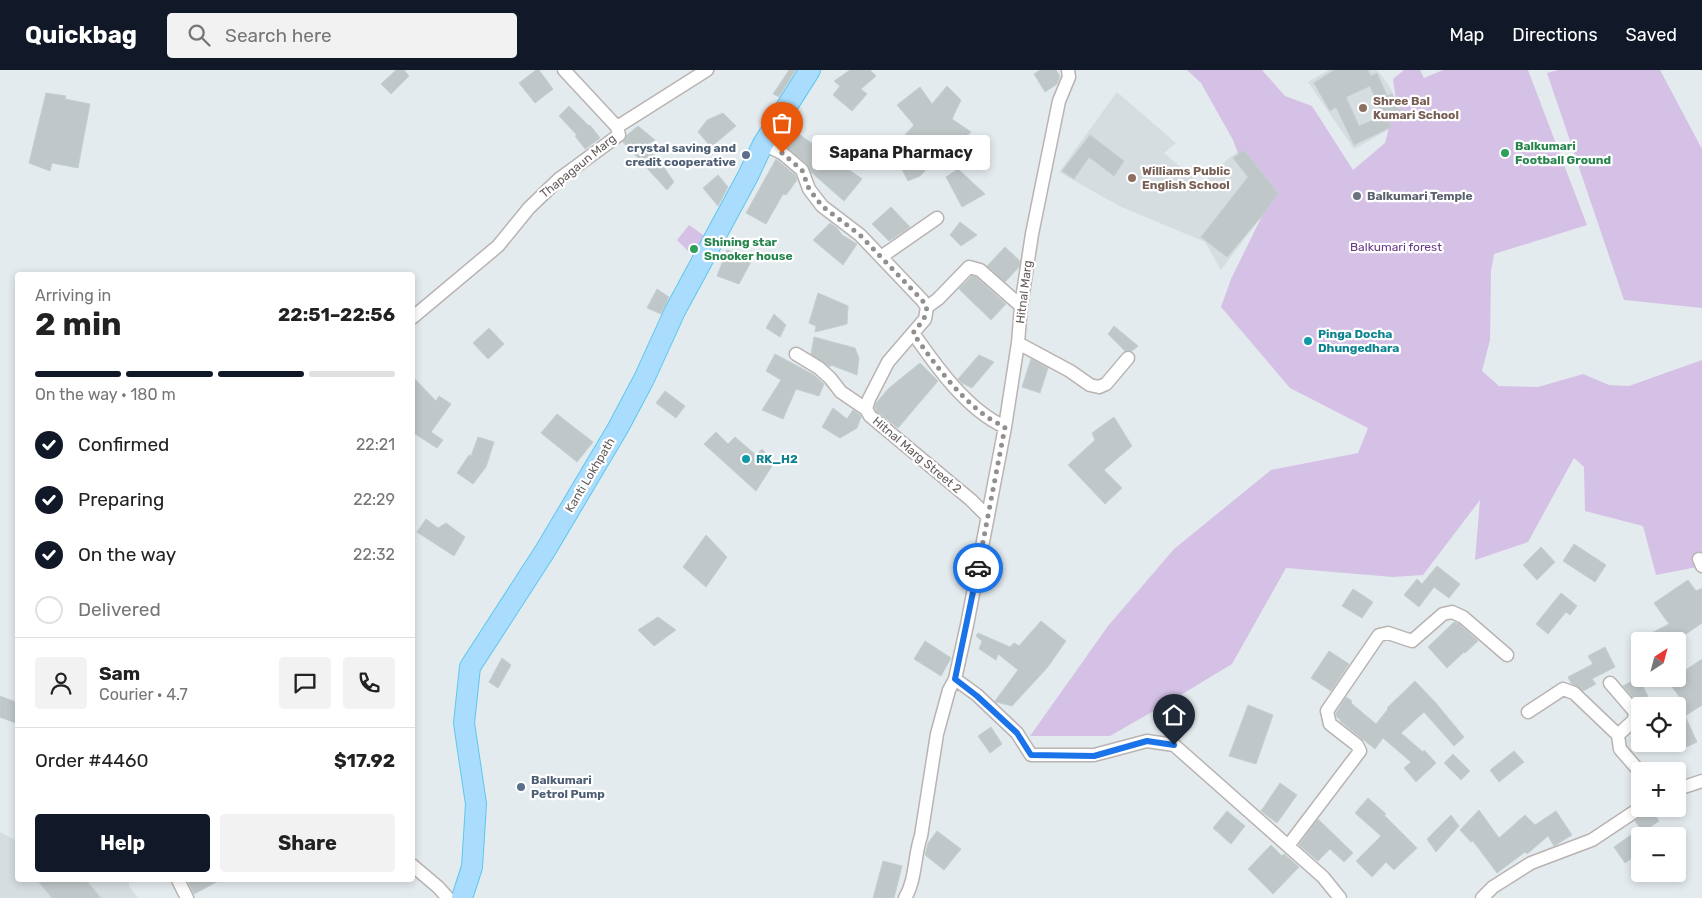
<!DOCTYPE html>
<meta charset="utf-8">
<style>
:root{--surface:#fff;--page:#f2f2f2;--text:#222;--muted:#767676;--line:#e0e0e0;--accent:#111827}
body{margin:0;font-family:Rubik,sans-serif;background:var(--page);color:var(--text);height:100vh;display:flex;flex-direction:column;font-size:19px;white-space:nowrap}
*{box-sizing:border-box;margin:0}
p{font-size:16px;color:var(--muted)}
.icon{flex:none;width:28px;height:28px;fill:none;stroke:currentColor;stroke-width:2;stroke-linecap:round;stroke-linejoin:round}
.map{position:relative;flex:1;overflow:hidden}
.sheet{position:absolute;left:15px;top:202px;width:400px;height:610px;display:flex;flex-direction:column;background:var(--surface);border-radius:5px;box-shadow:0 2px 8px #0003}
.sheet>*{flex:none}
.needle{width:32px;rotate:36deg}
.tools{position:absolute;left:1631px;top:562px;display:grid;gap:10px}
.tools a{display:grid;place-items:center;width:55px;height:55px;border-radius:5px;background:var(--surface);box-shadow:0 2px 8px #0003;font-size:25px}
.pin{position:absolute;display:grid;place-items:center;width:42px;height:42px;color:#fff;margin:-51px -21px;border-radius:50% 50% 50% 0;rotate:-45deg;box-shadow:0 0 5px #0007}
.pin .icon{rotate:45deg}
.courier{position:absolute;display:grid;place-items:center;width:50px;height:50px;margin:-25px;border:4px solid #1a73e8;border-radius:50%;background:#fff;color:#222;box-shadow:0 1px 6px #0007}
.bubble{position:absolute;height:35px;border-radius:5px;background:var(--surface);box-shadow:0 2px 8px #0003;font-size:16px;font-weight:700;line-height:35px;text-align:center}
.summary em{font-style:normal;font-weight:700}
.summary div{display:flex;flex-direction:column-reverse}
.summary{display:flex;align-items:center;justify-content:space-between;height:85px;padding:0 20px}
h1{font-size:32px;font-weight:700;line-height:38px}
.bar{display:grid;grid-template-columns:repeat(4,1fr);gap:8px 5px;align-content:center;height:60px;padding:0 20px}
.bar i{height:6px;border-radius:4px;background:var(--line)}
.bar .current{background:var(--accent)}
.bar p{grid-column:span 4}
.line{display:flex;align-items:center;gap:12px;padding:0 20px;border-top:1px solid var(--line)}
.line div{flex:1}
.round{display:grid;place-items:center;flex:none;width:52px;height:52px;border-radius:5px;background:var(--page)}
ol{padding:0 20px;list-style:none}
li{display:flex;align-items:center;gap:15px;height:55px}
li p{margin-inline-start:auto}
li .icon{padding:5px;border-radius:50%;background:var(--accent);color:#fff;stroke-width:4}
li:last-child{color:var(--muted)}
li i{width:28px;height:28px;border:2px solid var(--line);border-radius:50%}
.button{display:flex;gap:10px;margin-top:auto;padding:10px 20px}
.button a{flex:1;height:58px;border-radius:5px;background:var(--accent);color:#fff;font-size:20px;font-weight:700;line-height:58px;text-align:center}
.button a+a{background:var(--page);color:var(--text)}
header{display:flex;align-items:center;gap:30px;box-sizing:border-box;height:70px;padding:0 25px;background:var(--accent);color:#fff}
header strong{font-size:24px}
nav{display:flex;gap:28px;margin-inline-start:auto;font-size:18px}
.search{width:350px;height:45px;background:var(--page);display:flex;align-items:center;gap:12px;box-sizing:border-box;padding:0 18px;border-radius:5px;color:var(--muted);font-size:19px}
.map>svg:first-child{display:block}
.education{fill:#d5dde1}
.green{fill:#d5c1e5}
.building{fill:#c0c7c9;stroke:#c2cfd3;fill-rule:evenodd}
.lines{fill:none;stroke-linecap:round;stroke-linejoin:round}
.minor-casing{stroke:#b9b3b1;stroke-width:15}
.primary-casing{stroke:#5ec7ed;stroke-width:22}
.minor{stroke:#fff;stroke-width:12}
.primary{stroke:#aaddfd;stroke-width:20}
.done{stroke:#918f8f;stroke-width:5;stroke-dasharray:0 9}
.route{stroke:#1a73e8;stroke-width:6}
.education-dot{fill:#8d6e63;stroke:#fff;stroke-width:2}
.leisure-dot{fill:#2e9e5b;stroke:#fff;stroke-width:2}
.service-dot{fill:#5c6f8a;stroke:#fff;stroke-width:2}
.worship-dot{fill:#6b7280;stroke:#fff;stroke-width:2}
.culture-dot{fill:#0f9aa8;stroke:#fff;stroke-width:2}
.labels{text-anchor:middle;stroke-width:4.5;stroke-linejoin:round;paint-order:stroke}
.education-label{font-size:12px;font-weight:bold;fill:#785e54;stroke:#fff;text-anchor:start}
.leisure-label{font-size:12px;font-weight:bold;fill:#27864d;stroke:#fff;text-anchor:start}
.service-label{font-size:12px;font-weight:bold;fill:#4e5e75;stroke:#fff;text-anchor:end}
.street-label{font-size:12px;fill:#645d5c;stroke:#fff}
.worship-label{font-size:12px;font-weight:bold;fill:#5b616d;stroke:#fff;text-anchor:start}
.park-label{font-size:12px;fill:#673887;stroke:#fff}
.culture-label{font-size:12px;font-weight:bold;fill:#0d838f;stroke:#fff;text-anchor:start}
</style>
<header>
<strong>Quickbag</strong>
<div class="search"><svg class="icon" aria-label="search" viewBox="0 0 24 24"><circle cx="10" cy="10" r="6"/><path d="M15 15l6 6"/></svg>Search here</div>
<nav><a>Map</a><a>Directions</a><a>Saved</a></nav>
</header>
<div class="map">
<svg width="1702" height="828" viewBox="0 0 1702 828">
<rect width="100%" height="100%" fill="#e4ebee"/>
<!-- education -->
<path class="education" d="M 1329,0 L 1377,0 L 1388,14 L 1404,45 L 1393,57 L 1354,79 L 1308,12 Z
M 1117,22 L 1176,73 L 1164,83 L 1201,114 L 1230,87 L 1245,78 L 1280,122 L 1221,200 L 1205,172 L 1119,136 L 1059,102 Z
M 0,762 L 17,771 L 18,810 L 129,810 L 129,816 L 138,828 L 0,828 Z"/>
<!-- green -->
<path class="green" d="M 1187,0 L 1262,0 L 1285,26 L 1312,36 L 1353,100 L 1385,73 L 1396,30 L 1393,9 L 1404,0 L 1420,0 L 1424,8 L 1443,0 L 1528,0 L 1587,155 L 1494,184 L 1491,201 L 1490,270 L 1482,301 L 1499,316 L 1538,317 L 1583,304 L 1609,315 L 1629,316 L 1702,290 L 1702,496 L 1656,505 L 1643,456 L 1585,441 L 1584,397 L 1574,388 L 1528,472 L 1475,490 L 1480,430 L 1423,505 L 1393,507 L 1286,498 L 1232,594 L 1164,635 L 1110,666 L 1030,666 L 1108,556 L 1174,479 L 1271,400 L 1358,383 L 1368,358 L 1290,318 L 1221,237 L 1231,209 L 1262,146 L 1233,70 L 1201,13 Z
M 1558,0 L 1660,0 L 1702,79 L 1702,238 L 1624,230 L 1547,3 Z
M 689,155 L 709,169 L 695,188 L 677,170 Z"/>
<!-- building -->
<path class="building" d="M 396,0 L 404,0 L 409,6 L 391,24 L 381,14 Z
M 536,0 L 539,0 L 553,19 L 535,33 L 519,13 Z
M 789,0 L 796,0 L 779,27 L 773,24 Z
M 850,0 L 870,0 L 876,6 L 861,19 L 867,24 L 852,41 L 833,25 L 840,16 L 834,11 Z
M 1040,0 L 1056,0 L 1060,6 L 1057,14 L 1045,22 L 1034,4 Z
M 1334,0 L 1368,0 L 1371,6 L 1377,3 L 1387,26 L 1392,24 L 1396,30 L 1402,46 L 1389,52 L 1391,57 L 1354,75 L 1336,37 L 1330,41 L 1314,13 ZM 1370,16 L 1383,46 L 1359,56 L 1346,27 Z
M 947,16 L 961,30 L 952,49 L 971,62 L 948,82 L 933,70 L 913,82 L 925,101 L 920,106 L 908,111 L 898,92 L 889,83 L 914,55 L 897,35 L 920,17 L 932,34 Z
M 46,23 L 66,26 L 65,29 L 90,34 L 78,98 L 52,93 L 50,101 L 29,93 Z
M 569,36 L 589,56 L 590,55 L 600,68 L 585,79 L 575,66 L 577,65 L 559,46 Z
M 723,43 L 736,56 L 711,77 L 698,62 L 707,50 Z
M 638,56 L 655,70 L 645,76 L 659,90 L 674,112 L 667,120 L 623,72 L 627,65 Z
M 793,60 L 862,109 L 844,131 L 811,102 L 807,94 L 784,75 Z
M 1090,65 L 1124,91 L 1114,106 L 1089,87 L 1074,109 L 1062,101 Z
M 1244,80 L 1278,123 L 1262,146 L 1227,187 L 1201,167 L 1248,107 L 1233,88 Z
M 776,89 L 795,105 L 797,110 L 786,125 L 783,124 L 766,154 L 746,143 Z
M 958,99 L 985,124 L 962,137 L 946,107 Z
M 718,105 L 728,117 L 718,136 L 703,118 Z
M 891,137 L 910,157 L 889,171 L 872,154 Z
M 960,152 L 977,165 L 961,176 L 950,165 Z
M 830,153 L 837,158 L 842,165 L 857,174 L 843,195 L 813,170 Z
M 1005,177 L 1020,191 L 1019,197 L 1005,212 L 987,196 Z
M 727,180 L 752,190 L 739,214 L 717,206 Z
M 972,206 L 976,207 L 1006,234 L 991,250 L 959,219 Z
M 657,219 L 669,227 L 661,244 L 647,238 Z
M 818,223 L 848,236 L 847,254 L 815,262 L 816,256 L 809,253 Z
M 774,244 L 786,255 L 780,267 L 766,258 Z
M 1114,256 L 1138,276 L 1132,281 L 1125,281 L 1108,264 Z
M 489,258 L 504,274 L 488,289 L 473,273 Z
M 814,267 L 855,278 L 859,288 L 857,305 L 831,295 L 830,297 L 811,284 Z
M 775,284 L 814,305 L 824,314 L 819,326 L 796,319 L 783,349 L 762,340 L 781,310 L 766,301 Z
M 979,285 L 994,292 L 972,318 L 962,313 L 958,309 Z
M 1031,289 L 1048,298 L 1040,323 L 1022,317 Z
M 920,293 L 938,311 L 898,358 L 876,341 L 875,338 L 876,333 L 889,318 Z
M 412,306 L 436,331 L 439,326 L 451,334 L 431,362 L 443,370 L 437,378 L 412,362 Z
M 665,321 L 685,336 L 676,348 L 656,333 Z
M 833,338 L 847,349 L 853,340 L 860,345 L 861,347 L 857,358 L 840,368 L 822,357 Z
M 557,344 L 593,372 L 577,392 L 541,363 Z
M 1114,347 L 1132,376 L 1104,400 L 1122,418 L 1105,434 L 1068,395 L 1095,370 L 1092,363 Z
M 716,362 L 728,374 L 735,367 L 756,385 L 762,379 L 774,393 L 756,421 L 704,374 Z
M 478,367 L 494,372 L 486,397 L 473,414 L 457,403 L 469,385 L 471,386 Z
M 426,449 L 438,458 L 446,453 L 465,467 L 454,486 L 417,462 Z
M 706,465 L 727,487 L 706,517 L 683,497 Z
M 1574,474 L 1606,495 L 1595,512 L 1563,491 Z
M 1541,477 L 1555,492 L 1537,510 L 1523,495 Z
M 1437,496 L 1460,514 L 1449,528 L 1434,517 L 1419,537 L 1404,525 L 1417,509 L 1422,514 Z
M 1688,510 L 1696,521 L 1702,518 L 1702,553 L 1676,571 L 1636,571 L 1669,554 L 1654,533 Z
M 1353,519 L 1373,532 L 1362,548 L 1342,536 Z
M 1561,523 L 1577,536 L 1570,545 L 1566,542 L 1548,564 L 1536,554 Z
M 658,547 L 676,560 L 654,576 L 638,560 Z
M 1041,551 L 1066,571 L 1047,598 L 1012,636 L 996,632 L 995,631 L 1018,600 L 998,584 L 996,590 L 979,579 L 982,571 L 976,566 L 978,563 L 1010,577 L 1014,573 L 1019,576 Z
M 1454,552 L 1459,554 L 1478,571 L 1465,583 L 1464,582 L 1447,598 L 1428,577 Z
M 925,571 L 951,588 L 941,606 L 914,589 Z
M 1605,577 L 1615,597 L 1592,609 L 1596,614 L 1583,621 L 1571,613 L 1568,607 L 1593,594 L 1588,586 Z
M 1329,581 L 1349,594 L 1331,621 L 1311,608 Z
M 502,588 L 511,595 L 498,618 L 489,612 Z
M 1702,589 L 1702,635 L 1685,646 L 1697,672 L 1678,681 L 1678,633 L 1682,630 L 1666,609 L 1678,609 L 1678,592 L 1684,601 Z
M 1638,608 L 1648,626 L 1637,632 L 1623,616 Z
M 1415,611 L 1435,632 L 1464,667 L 1454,676 L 1424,642 L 1401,663 L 1423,682 L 1424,680 L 1436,693 L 1416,712 L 1404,698 L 1411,692 L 1383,668 L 1375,679 L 1340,651 L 1341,650 L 1337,647 L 1336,643 L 1346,627 L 1352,631 L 1351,633 L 1376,654 L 1388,639 L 1387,638 Z
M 0,626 L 18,633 L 18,654 L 0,647 Z
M 1248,635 L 1273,645 L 1256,694 L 1229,686 Z
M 991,657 L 1002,674 L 990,683 L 978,666 Z
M 1514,681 L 1524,692 L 1499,712 L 1490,700 Z
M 1453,684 L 1470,701 L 1461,710 L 1444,693 Z
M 1280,713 L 1297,725 L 1277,753 L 1261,741 Z
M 1368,728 L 1386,744 L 1384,745 L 1417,778 L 1394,800 L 1386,792 L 1372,807 L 1356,791 L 1381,766 L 1355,743 Z
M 1648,739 L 1650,739 L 1659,751 L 1643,762 L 1635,751 L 1645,744 Z
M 1479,740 L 1499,768 L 1525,745 L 1535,755 L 1556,741 L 1572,765 L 1554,776 L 1548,766 L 1527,784 L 1525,782 L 1497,803 L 1473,771 L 1471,772 L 1460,760 Z
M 1227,741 L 1245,756 L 1231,774 L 1213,758 Z
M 1451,745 L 1459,756 L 1436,782 L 1427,769 Z
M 1318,749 L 1353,783 L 1344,792 L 1330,779 L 1318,791 L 1299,775 Z
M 937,761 L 961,779 L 944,800 L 925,785 L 928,773 Z
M 1631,765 L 1640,777 L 1640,782 L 1625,793 L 1614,777 Z
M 1271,775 L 1282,786 L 1284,784 L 1299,797 L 1273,824 L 1248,799 Z
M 883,791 L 902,796 L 894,828 L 873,828 Z
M 37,810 L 86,810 L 101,828 L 52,828 Z
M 187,810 L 220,810 L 194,824 Z"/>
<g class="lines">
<defs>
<path id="minor" d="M 564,0 L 617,57
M 1068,0 L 1069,7 L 1059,31 L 1032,164 L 1021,236 L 1018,273 L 1005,357 L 967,555 L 955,609 L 977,625 L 1017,663 L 1031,685 L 1094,685 L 1147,671 L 1174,675 L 1323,807 L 1340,828
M 763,74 L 782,83 L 802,100 L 809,119 L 822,136 L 860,165 L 922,230 L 927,237 L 925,249 L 888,292 L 869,329 L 866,339 L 870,346 L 971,430 L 988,447
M 881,187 L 937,148
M 927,237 L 938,229 L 969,197 L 980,200 L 1021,236
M 412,248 L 498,176 L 529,138 L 559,109 L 619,65 L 617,57 L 707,0
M 913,263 C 936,296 967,340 1005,357
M 1018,273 L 1070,301 L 1090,315 L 1099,317 L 1106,314 L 1128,288
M 796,284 L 819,298 L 830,308 L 841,322 L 866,339
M 1699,489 L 1702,496
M 1610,613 L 1635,642 L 1634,650 L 1618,665 L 1620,679 L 1640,702
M 1528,642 L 1563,619 L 1574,623 L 1618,665
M 1678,719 L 1702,711
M 1288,776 L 1360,681 L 1357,675 L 1330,654 L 1327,641 L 1379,565 L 1388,563 L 1412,571 L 1443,544 L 1452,542 L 1463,547 L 1507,585
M 412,795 L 438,817 L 448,828
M 178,810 L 187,828
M 905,828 C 916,810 914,786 921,766 L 937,664 L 949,620 L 955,609
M 1482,828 L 1493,817 L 1531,793 L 1592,770 L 1640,738"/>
<path id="primary" d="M 462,828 L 472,797 L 476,734 L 464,653 L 470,597 L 545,481 L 618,358 L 644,309 L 675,241 L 748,106 L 763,74 L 810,0"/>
</defs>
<!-- minor casing -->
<use href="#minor" class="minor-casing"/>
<!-- primary casing -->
<use href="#primary" class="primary-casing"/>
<!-- minor -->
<use href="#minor" class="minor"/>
<!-- primary -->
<use href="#primary" class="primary"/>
</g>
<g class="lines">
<!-- done -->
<path class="done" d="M 782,83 L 802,100 L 809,119 L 822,136 L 860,165 L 922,230 L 927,237 L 924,249 L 913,263 C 936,296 968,341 1005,357 L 978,498"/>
<!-- route -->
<path class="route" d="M 978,498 L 955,609 L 977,626 L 1017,663 L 1031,685 L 1094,686 L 1147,671 L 1174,675"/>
</g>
<!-- markers -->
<g class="education-dot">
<circle cx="1363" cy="38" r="5"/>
<circle cx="1132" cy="108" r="5"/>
</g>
<g class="leisure-dot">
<circle cx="1505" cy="83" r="5"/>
<circle cx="694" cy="179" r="5"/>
</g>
<g class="service-dot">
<circle cx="746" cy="85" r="5"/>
<circle cx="521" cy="717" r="5"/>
</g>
<circle class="worship-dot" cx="1357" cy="126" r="5"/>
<g class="culture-dot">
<circle cx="1308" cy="271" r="5"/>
<circle cx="746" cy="389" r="5"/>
</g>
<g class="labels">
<!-- education labels -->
<g class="education-label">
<text x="1373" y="35">Shree Bal<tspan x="1373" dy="14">Kumari School</tspan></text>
<text x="1142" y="105">Williams Public<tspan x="1142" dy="14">English School</tspan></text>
</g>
<!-- leisure labels -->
<g class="leisure-label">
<text x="1515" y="80">Balkumari<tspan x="1515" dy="14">Football Ground</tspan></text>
<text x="704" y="176">Shining star<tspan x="704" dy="14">Snooker house</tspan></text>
</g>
<!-- service labels -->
<g class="service-label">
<text x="736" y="82">crystal saving and<tspan x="736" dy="14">credit cooperative</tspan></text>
<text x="531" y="714" text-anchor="start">Balkumari<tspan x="531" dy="14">Petrol Pump</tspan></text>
</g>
<!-- street labels -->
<g class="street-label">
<text transform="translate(578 96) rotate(-39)" y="4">Thapagaun Marg</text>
<text transform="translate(1024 222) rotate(-83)" y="4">Hitnal Marg</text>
<text transform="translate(917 385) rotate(40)" y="4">Hitnal Marg Street 2</text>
<text transform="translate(590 405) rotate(-59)" y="4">Kanti Lokhpath</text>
</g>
<!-- worship labels -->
<g class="worship-label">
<text x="1367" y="130">Balkumari Temple</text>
</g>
<!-- park labels -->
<g class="park-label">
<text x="1396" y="181">Balkumari forest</text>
</g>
<!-- culture labels -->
<g class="culture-label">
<text x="1318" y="268">Pinga Docha<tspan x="1318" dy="14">Dhungedhara</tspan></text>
<text x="756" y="393">RK_H2</text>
</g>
</g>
</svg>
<div class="tools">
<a><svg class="needle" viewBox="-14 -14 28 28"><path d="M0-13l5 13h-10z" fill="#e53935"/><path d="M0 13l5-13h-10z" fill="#767676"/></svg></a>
<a><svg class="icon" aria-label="locate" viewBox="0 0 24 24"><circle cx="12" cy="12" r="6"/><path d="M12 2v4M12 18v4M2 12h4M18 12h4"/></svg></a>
<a>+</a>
<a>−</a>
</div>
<div class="pin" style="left:782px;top:83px;background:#ea580c"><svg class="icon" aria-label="bag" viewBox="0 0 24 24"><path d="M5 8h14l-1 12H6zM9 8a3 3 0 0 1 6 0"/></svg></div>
<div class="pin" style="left:1174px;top:675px;background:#1f2937"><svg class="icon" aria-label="home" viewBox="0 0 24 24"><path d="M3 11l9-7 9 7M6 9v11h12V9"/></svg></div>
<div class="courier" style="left:978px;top:498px"><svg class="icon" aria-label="car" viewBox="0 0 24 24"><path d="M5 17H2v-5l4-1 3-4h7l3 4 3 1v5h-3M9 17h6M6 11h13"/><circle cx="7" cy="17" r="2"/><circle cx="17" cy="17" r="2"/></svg></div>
<div class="bubble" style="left:812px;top:65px;width:178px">Sapana Pharmacy</div>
<section class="sheet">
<div class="summary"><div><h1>2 min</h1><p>Arriving in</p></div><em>22:51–22:56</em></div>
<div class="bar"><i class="current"></i><i class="current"></i><i class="current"></i><i></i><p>On the way · 180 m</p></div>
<ol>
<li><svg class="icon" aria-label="check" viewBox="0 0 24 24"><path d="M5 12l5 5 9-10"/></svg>Confirmed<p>22:21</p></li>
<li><svg class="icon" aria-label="check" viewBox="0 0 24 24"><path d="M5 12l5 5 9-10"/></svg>Preparing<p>22:29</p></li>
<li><svg class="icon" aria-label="check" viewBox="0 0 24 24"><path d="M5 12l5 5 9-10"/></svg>On the way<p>22:32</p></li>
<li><i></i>Delivered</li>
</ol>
<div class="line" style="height:90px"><a class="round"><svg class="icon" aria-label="person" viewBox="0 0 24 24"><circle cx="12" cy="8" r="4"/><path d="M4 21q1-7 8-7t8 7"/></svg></a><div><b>Sam</b><p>Courier · 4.7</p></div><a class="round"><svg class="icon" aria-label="chat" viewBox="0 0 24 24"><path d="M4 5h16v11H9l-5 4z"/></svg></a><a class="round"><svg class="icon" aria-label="phone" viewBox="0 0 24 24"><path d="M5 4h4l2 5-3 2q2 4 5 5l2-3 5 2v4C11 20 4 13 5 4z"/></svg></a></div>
<div class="line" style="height:65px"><div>Order #4460</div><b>$17.92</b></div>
<div class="button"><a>Help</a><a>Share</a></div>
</section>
</div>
